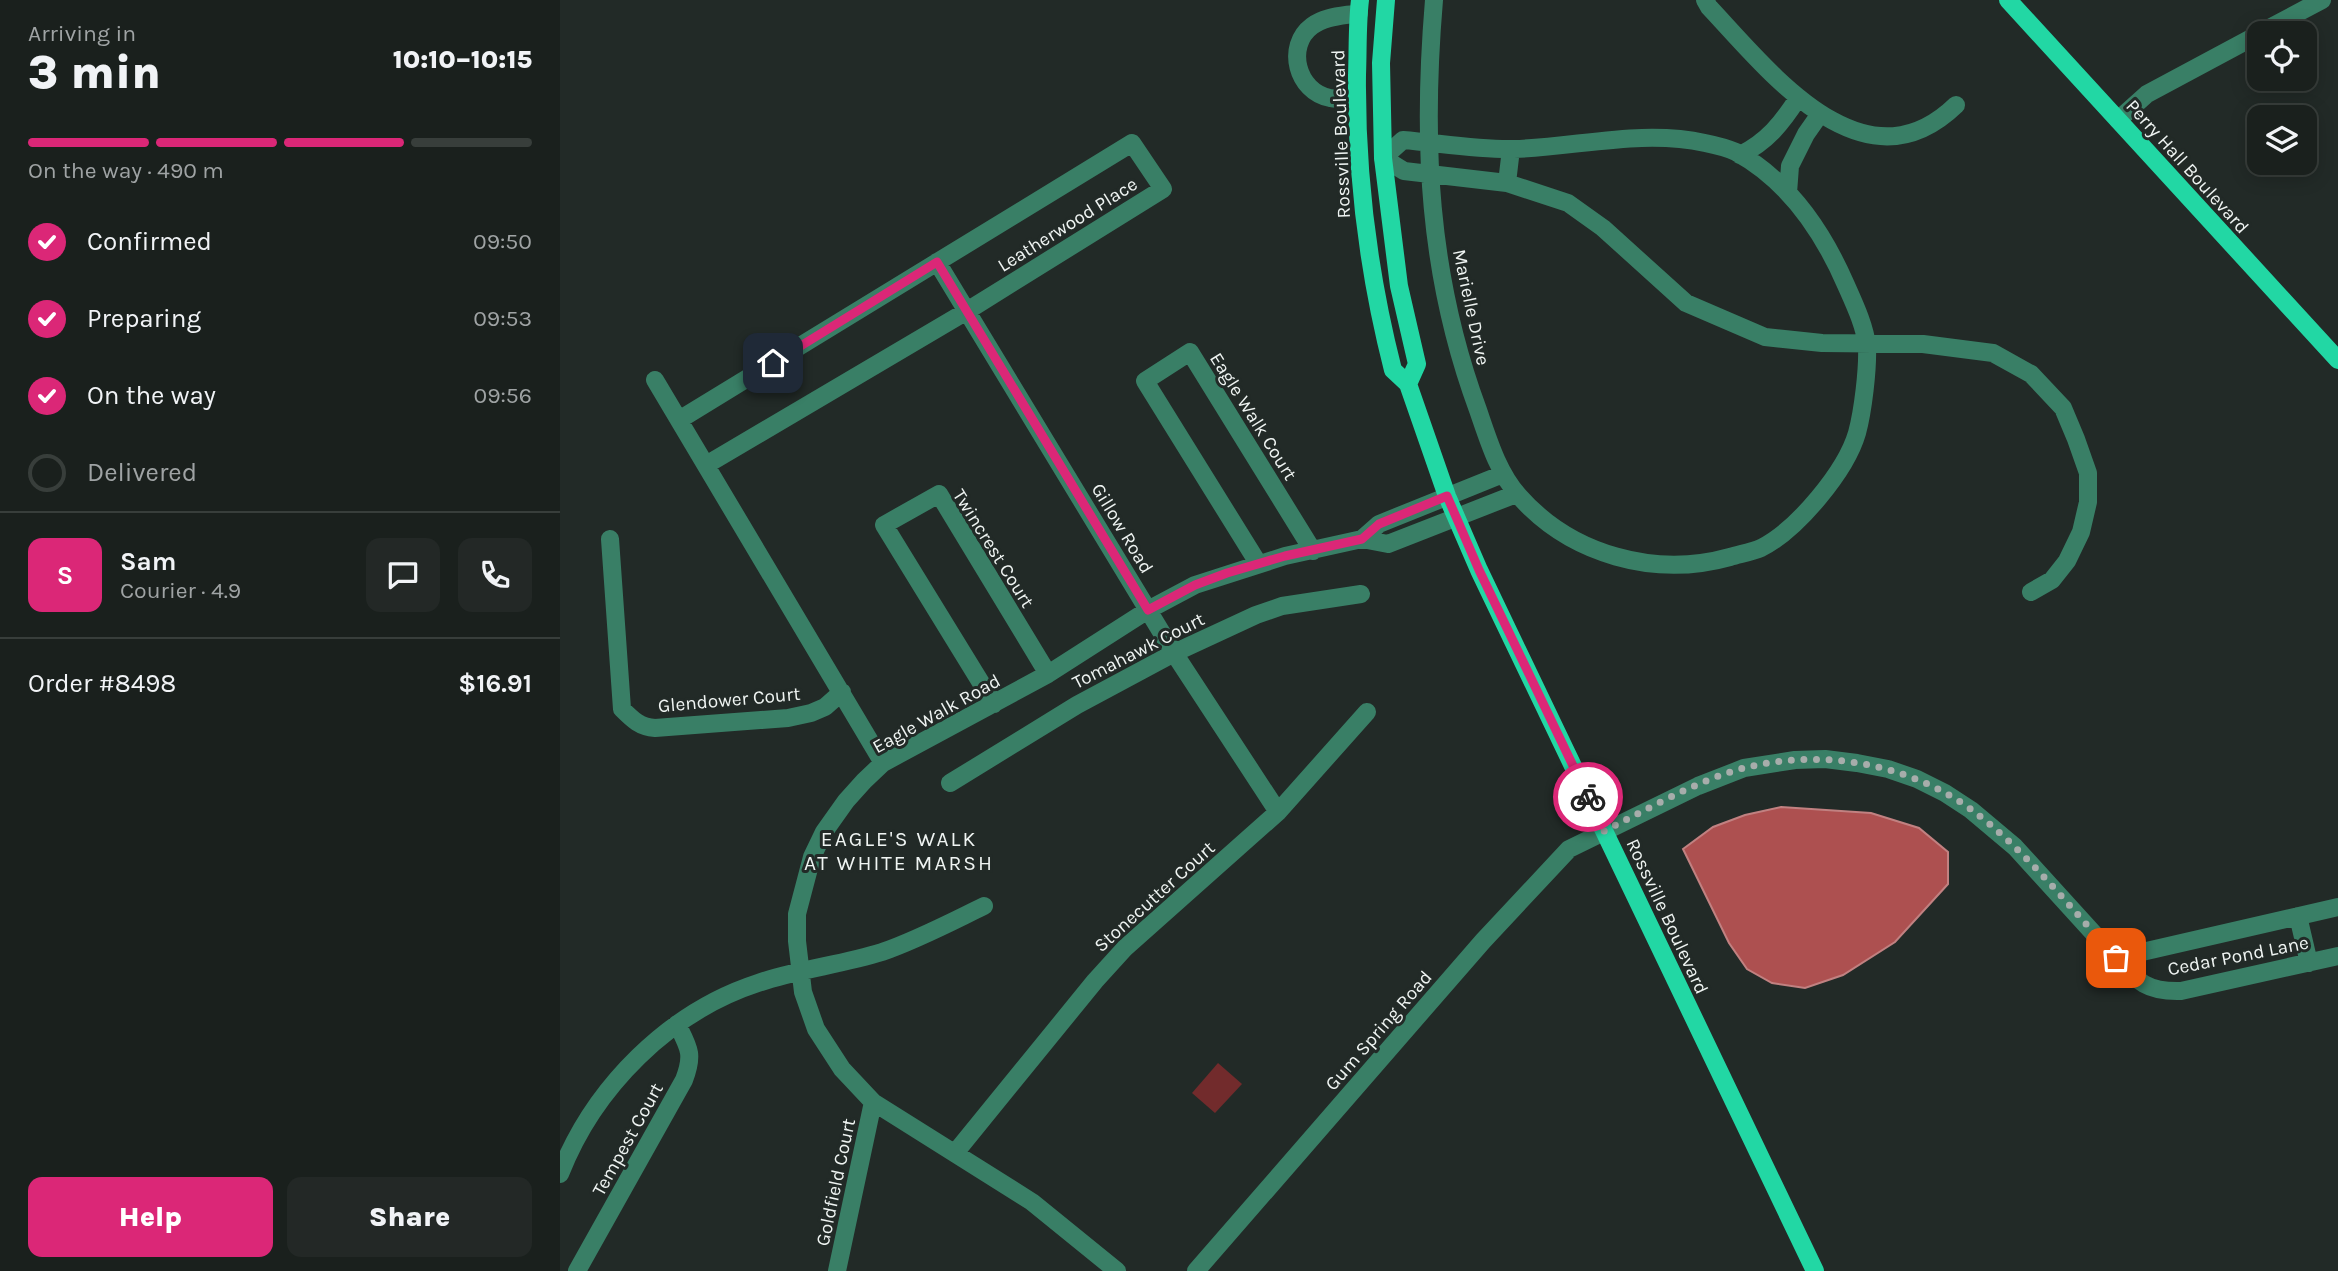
<!DOCTYPE html>
<meta charset="utf-8">
<style>
:root{--surface:#1a201d;--page:#232826;--text:#f1f3f6;--muted:#9fa3a4;--line:#383e3b;--accent:#db2777}
body{margin:0;font-family:Karla,sans-serif;background:var(--page);color:var(--text);height:100vh;display:flex;flex-direction:column;font-size:26px;white-space:nowrap}
*{box-sizing:border-box;margin:0}
p{font-size:23px;color:var(--muted)}
.icon{flex:none;width:38px;height:38px;fill:none;stroke:currentColor;stroke-width:2;stroke-linecap:round;stroke-linejoin:round}
.map{position:relative;flex:1;overflow:hidden}
.drawer{display:flex;flex-direction:column;background:var(--surface);width:560px}
.drawer>*{flex:none}
.buttons{position:absolute;left:1687px;top:21px;display:grid;gap:14px}
.buttons a{display:grid;place-items:center;width:70px;height:70px;border-radius:14px;background:var(--surface);box-shadow:0 4px 18px #0003,0 0 0 2px var(--line);font-size:35px}
.pin{position:absolute;display:grid;place-items:center;width:60px;height:60px;color:#fff;margin:-30px;border-radius:14px;box-shadow:0 4px 10px #0006}
.courier{position:absolute;display:grid;place-items:center;width:70px;height:70px;margin:-35px;border:5px solid #db2777;border-radius:50%;background:#fff;color:#222;box-shadow:0 2px 9px #0007}
.overview em{font-style:normal;font-weight:800}
.overview div{display:flex;flex-direction:column-reverse}
.overview{display:flex;align-items:center;justify-content:space-between;height:119px;padding:0 28px}
h1{font-size:46px;font-weight:800;line-height:52px}
.bar{display:grid;grid-template-columns:repeat(4,1fr);gap:10px 7px;align-content:center;height:84px;padding:0 28px}
.bar i{height:9px;border-radius:5px;background:var(--line)}
.bar .current{background:var(--accent)}
.bar p{grid-column:span 4}
.line{display:flex;align-items:center;gap:18px;padding:0 28px;border-top:2px solid var(--line)}
.line div{flex:1}
.round{display:grid;place-items:center;flex:none;width:74px;height:74px;border-radius:14px;background:var(--page)}
ol{padding:0 28px;list-style:none}
li{display:flex;align-items:center;gap:21px;height:77px}
li p{margin-inline-start:auto}
li .icon{padding:7px;border-radius:50%;background:var(--accent);color:#fff;stroke-width:4}
li:last-child{color:var(--muted)}
li i{width:38px;height:38px;border:4px solid var(--line);border-radius:50%}
.button{display:flex;gap:14px;margin-top:auto;padding:14px 28px}
.button a{flex:1;height:80px;border-radius:14px;background:var(--accent);color:#fff;font-size:28px;font-weight:800;line-height:80px;text-align:center}
.button a+a{background:var(--page);color:var(--text)}
main{display:flex;flex:1;min-height:0}
.map>svg:first-child{display:block}
.green{fill:#722b2c}
.water{fill:#ad5050;stroke:#c18181;stroke-width:2}
.lines{fill:none;stroke-linecap:round;stroke-linejoin:round}
.minor{stroke:#397f66;stroke-width:18}
.major{stroke:#22d7a4;stroke-width:18}
.done{stroke:#a7adab;stroke-width:7;stroke-dasharray:0 12.6}
.route{stroke:#db2777;stroke-width:9}
.labels{text-anchor:middle;stroke-width:6;stroke-linejoin:round;paint-order:stroke}
.street-label{font-size:19px;fill:#eff4f2;stroke:#222a27}
.neighbourhood-label{font-size:21px;letter-spacing:2px;fill:#eff4f2;stroke:#222a27}
</style>
<main>
<section class="drawer">
<div class="overview"><div><h1>3 min</h1><p>Arriving in</p></div><em>10:10–10:15</em></div>
<div class="bar"><i class="current"></i><i class="current"></i><i class="current"></i><i></i><p>On the way · 490 m</p></div>
<ol>
<li><svg class="icon" aria-label="check" viewBox="0 0 24 24"><path d="M5 12l5 5 9-10"/></svg>Confirmed<p>09:50</p></li>
<li><svg class="icon" aria-label="check" viewBox="0 0 24 24"><path d="M5 12l5 5 9-10"/></svg>Preparing<p>09:53</p></li>
<li><svg class="icon" aria-label="check" viewBox="0 0 24 24"><path d="M5 12l5 5 9-10"/></svg>On the way<p>09:56</p></li>
<li><i></i>Delivered</li>
</ol>
<div class="line" style="height:126px"><b class="round" style="background:var(--accent);color:#fff">S</b><div><b>Sam</b><p>Courier · 4.9</p></div><a class="round"><svg class="icon" aria-label="chat" viewBox="0 0 24 24"><path d="M4 5h16v11H9l-5 4z"/></svg></a><a class="round"><svg class="icon" aria-label="phone" viewBox="0 0 24 24"><path d="M5 4h4l2 5-3 2q2 4 5 5l2-3 5 2v4C11 20 4 13 5 4z"/></svg></a></div>
<div class="line" style="height:91px"><div>Order #8498</div><b>$16.91</b></div>
<div class="button"><a>Help</a><a>Share</a></div>
</section>
<div class="map">
<svg width="1778" height="1271" viewBox="0 0 1778 1271">
<rect width="100%" height="100%" fill="#222a27"/>
<!-- green -->
<path class="green" d="M 658,1063 L 682,1084 L 655,1113 L 632,1093 Z"/>
<!-- water -->
<path class="water" d="M 1221,807 L 1311,813 L 1359,828 L 1388,852 L 1388,884 L 1335,942 L 1283,975 L 1245,988 L 1212,983 L 1187,969 L 1169,943 L 1123,849 L 1153,827 L 1185,815 Z"/>
<g class="lines">
<!-- minor -->
<path class="minor" d="M 874,0 C 862,142 868,275 918,410 C 928,439 938,473 959,496 C 1011,555 1095,578 1170,557 C 1180,554 1192,552 1201,548 C 1237,530 1286,471 1297,433 C 1303,411 1308,369 1307,346 C 1305,326 1294,303 1286,285 C 1263,232 1229,181 1176,152 C 1167,148 1155,145 1145,143 C 1082,129 1018,147 954,149 C 918,150 879,143 843,140 L 823,158 L 844,171 L 947,183 L 1008,203 L 1043,228 L 1126,303 L 1205,337 L 1262,343 L 1363,344 L 1433,353 L 1471,374 L 1503,408 L 1516,439 L 1528,473 L 1528,502 L 1521,532 L 1507,561 L 1492,580 L 1471,592
M 1145,0 L 1149,7 C 1210,72 1304,194 1396,105
M 1700,33 L 1762,0
M 797,98 C 788,98 778,100 770,98 C 737,92 725,46 752,26 C 765,16 783,16 799,13
M 1558,120 L 1587,94 L 1699,34
M 1180,155 C 1207,142 1222,123 1238,98
M 947,183 L 951,149
M 1228,193 L 1230,166 L 1246,134 L 1260,114
M 377,262 L 614,653 L 718,812
M 95,380 L 323,763
M 119,420 L 572,143 L 603,189 L 407,311 L 146,465
M 50,539 L 62,709 C 73,720 80,727 95,728 L 228,718 L 251,713 L 265,707 L 282,692
M 802,539 L 819,524 L 943,474
M 698,563 L 585,381 L 630,352 L 753,551
M 434,704 L 324,525 L 379,494 L 488,674
M 390,783 L 517,705 L 614,653 L 696,615 L 722,606 L 801,594
M 1778,907 L 1556,958 C 1578,982 1587,992 1621,991 L 1778,956
M 1738,916 L 1749,963
M 395,1153 L 535,981 L 565,948 L 718,812 L 807,712
M 0,1174 C 34,1087 109,1012 198,983 C 238,969 281,965 322,952 C 357,940 391,922 424,906
M 17,1271 L 124,1080 C 134,1054 129,1048 117,1024
M 277,1271 L 313,1102
M 557,1271 L 472,1202 L 313,1102 L 282,1069 L 256,1029 L 243,992 L 237,941 L 237,914 L 252,857 L 264,832 L 286,801 L 304,781 L 323,763 L 488,674 L 588,610 L 635,585 L 725,556 L 802,539 L 828,544 L 956,494
M 636,1271 L 923,941 L 1009,849 L 1138,786 L 1184,768 L 1235,760 L 1265,759 L 1297,763 L 1328,769 L 1357,779 L 1385,793 L 1411,810 L 1455,847 L 1556,958"/>
<!-- major -->
<path class="major" d="M 800,0 C 797,25 798,50 797,75 C 796,175 808,272 833,370 L 848,384 L 887,496 L 919,570 L 1255,1271
M 826,0 L 821,63 L 823,158 L 839,286 L 857,364 L 848,384
M 1448,0 L 1778,360"/>
</g>
<g class="lines">
<!-- done -->
<path class="done" d="M 1028,797 L 1044,831 C 1086,810 1140,779 1184,768 C 1261,748 1348,763 1412,810 C 1463,848 1513,910 1556,958"/>
<!-- route -->
<path class="route" d="M 213,363 L 377,262 L 588,610 L 635,585 L 667,573 L 725,556 L 802,539 L 819,524 L 887,496 L 919,570 L 1028,797"/>
</g>
<g class="labels">
<!-- street labels -->
<g class="street-label">
<text transform="translate(780 134) rotate(-92)" y="7">Rossville Boulevard</text>
<text transform="translate(1628 166) rotate(48)" y="7">Perry Hall Boulevard</text>
<text transform="translate(507 224) rotate(-32)" y="7">Leatherwood Place</text>
<text transform="translate(912 307) rotate(78)" y="7">Marielle Drive</text>
<text transform="translate(694 416) rotate(58)" y="7">Eagle Walk Court</text>
<text transform="translate(563 528) rotate(59)" y="7">Gillow Road</text>
<text transform="translate(434 548) rotate(58)" y="7">Twincrest Court</text>
<text transform="translate(578 650) rotate(-27)" y="7">Tomahawk Court</text>
<text transform="translate(169 699) rotate(-5)" y="7">Glendower Court</text>
<text transform="translate(376 713) rotate(-29)" y="7">Eagle Walk Road</text>
<text transform="translate(594 896) rotate(-42)" y="7">Stonecutter Court</text>
<text transform="translate(1108 916) rotate(65)" y="7">Rossville Boulevard</text>
<text transform="translate(1678 955) rotate(-11)" y="7">Cedar Pond Lane</text>
<text transform="translate(818 1030) rotate(-49)" y="7">Gum Spring Road</text>
<text transform="translate(67 1139) rotate(-61)" y="7">Tempest Court</text>
<text transform="translate(275 1182) rotate(-78)" y="7">Goldfield Court</text>
</g>
<!-- neighbourhood labels -->
<g class="neighbourhood-label">
<text x="339" y="846">EAGLE'S WALK<tspan x="339" dy="24">AT WHITE MARSH</tspan></text>
</g>
</g>
</svg>
<div class="buttons">
<a><svg class="icon" aria-label="locate" viewBox="0 0 24 24"><circle cx="12" cy="12" r="6"/><path d="M12 2v4M12 18v4M2 12h4M18 12h4"/></svg></a>
<a><svg class="icon" aria-label="layers" viewBox="0 0 24 24"><path d="M12 4l9 5-9 5-9-5zM3 14l9 5 9-5"/></svg></a>
</div>
<div class="pin" style="left:1556px;top:958px;background:#ea580c"><svg class="icon" aria-label="bag" viewBox="0 0 24 24"><path d="M5 8h14l-1 12H6zM9 8a3 3 0 0 1 6 0"/></svg></div>
<div class="pin" style="left:213px;top:363px;background:#1f2937"><svg class="icon" aria-label="home" viewBox="0 0 24 24"><path d="M3 11l9-7 9 7M6 9v11h12V9"/></svg></div>
<div class="courier" style="left:1028px;top:797px"><svg class="icon" aria-label="bike" viewBox="0 0 24 24"><circle cx="6" cy="16" r="4"/><circle cx="18" cy="16" r="4"/><path d="M6 16l4-8h5l3 8M10 8l3 8H6M13 5h3"/></svg></div>
</div>
</main>
